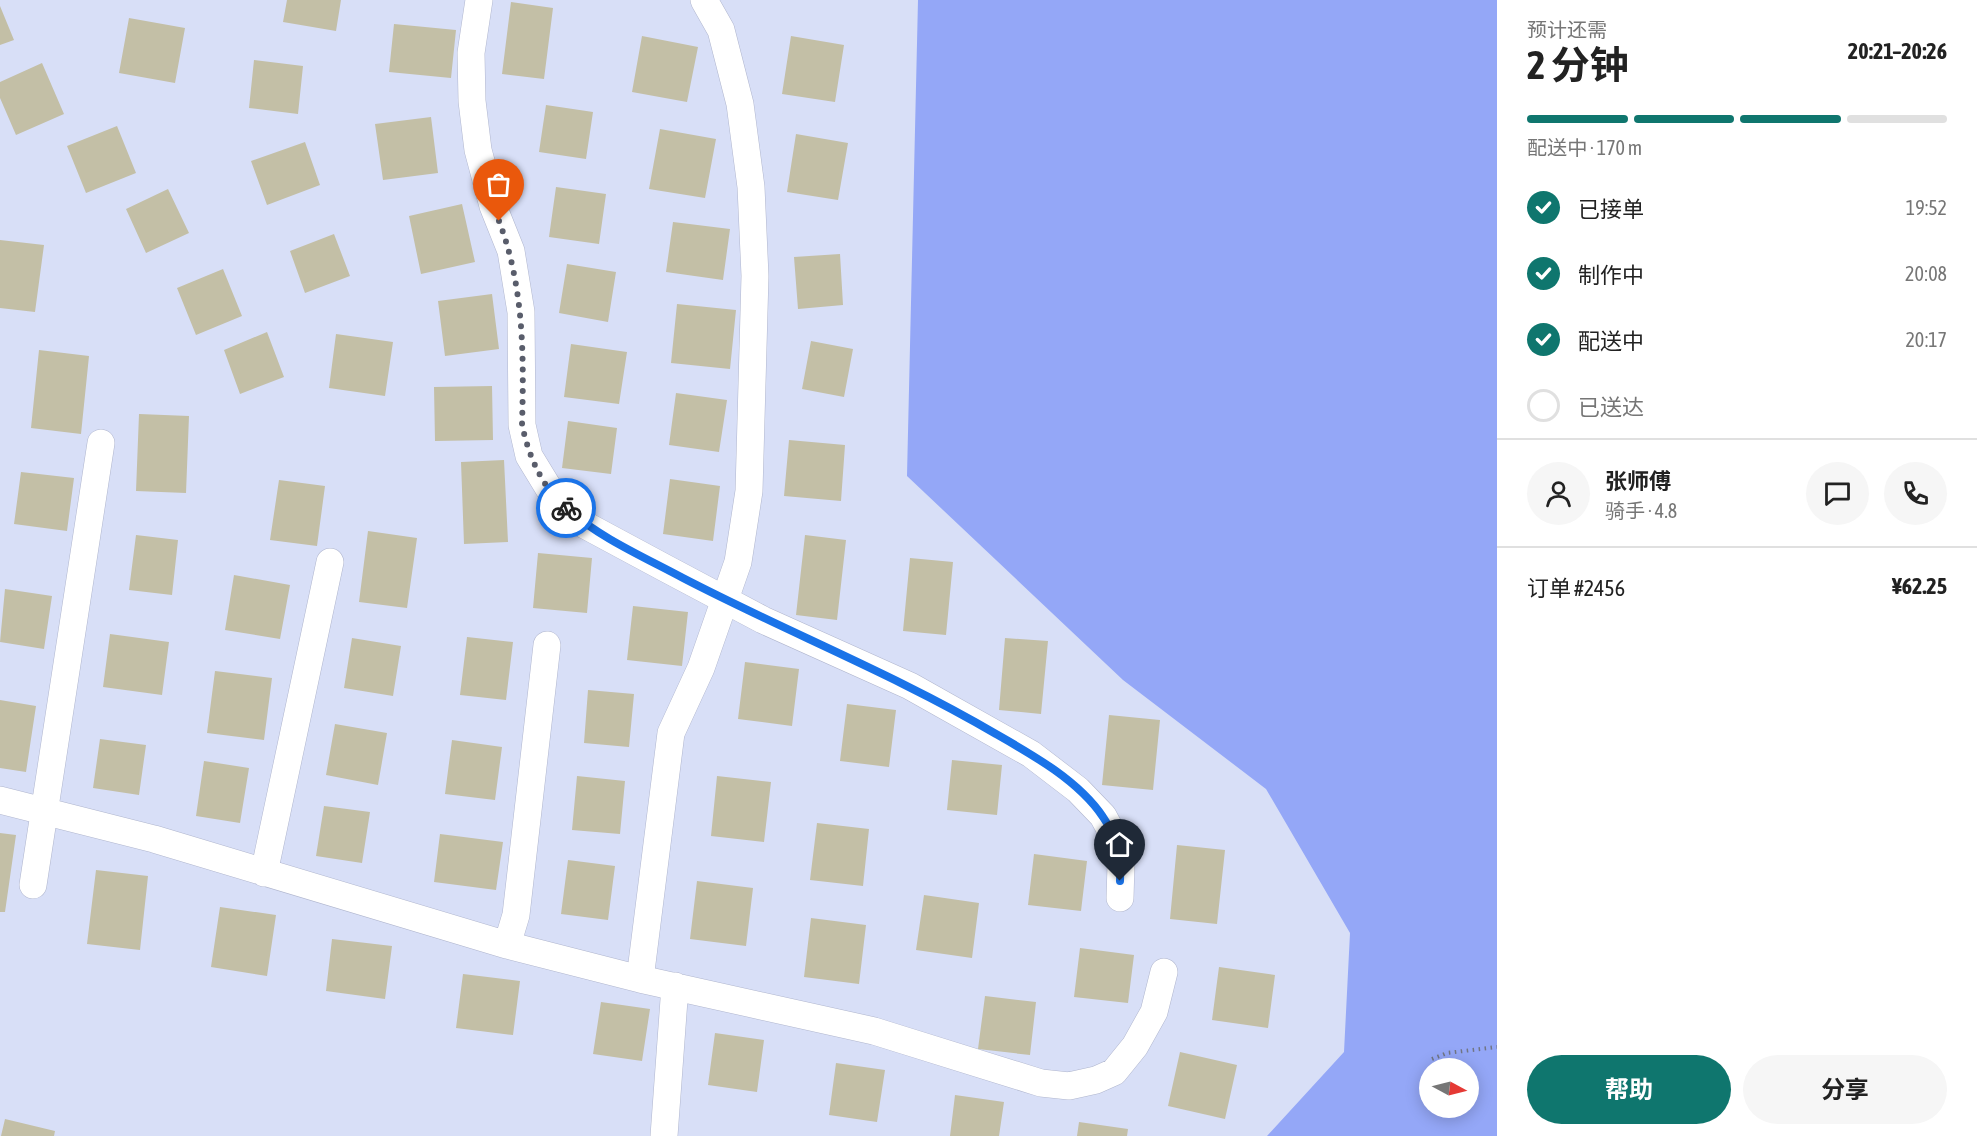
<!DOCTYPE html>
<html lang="zh">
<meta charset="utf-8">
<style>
:root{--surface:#fff;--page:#f6f6f6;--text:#222;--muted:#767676;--line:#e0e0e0;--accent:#0f766e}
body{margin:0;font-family:"Asap Condensed","Noto Sans SC",sans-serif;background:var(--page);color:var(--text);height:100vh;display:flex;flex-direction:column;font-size:22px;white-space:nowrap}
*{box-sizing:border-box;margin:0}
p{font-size:20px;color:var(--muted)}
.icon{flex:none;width:33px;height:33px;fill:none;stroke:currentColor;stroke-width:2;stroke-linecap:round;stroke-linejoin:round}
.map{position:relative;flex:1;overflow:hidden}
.drawer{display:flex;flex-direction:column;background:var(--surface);width:480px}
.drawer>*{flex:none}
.needle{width:39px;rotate:97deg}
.buttons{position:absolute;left:1419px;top:1058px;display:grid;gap:12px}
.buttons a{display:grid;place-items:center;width:60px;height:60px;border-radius:50%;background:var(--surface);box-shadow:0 3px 15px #0003;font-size:30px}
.pin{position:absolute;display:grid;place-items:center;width:51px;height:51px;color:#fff;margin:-62px -26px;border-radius:50% 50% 50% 0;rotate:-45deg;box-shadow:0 0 6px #0007}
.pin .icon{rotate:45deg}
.courier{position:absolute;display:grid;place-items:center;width:60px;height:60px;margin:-30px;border:4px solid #1a73e8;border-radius:50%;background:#fff;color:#222;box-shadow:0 2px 8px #0007}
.summary em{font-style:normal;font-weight:700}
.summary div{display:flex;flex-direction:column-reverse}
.summary{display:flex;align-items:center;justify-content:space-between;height:102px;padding:0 30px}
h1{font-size:39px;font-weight:700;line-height:45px}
.bar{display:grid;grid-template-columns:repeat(4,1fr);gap:9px 6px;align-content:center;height:72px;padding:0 30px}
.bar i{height:8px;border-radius:4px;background:var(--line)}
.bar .active{background:var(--accent)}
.bar p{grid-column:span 4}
.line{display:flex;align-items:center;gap:15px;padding:0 30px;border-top:2px solid var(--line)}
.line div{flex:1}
.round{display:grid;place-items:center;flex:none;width:63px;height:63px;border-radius:32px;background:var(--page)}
ol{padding:0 30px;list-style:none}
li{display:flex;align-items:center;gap:18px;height:66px}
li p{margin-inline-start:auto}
li .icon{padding:6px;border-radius:50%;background:var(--accent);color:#fff;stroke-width:4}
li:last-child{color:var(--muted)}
li i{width:33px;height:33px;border:3px solid var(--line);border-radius:50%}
.action{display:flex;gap:12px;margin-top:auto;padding:12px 30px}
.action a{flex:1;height:69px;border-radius:36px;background:var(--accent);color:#fff;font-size:24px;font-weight:700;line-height:69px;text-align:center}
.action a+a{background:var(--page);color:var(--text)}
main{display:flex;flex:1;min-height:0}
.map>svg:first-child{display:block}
.forest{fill:#94a7f7;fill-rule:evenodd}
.building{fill:#c3bfa6}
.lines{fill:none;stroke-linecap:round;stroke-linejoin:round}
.minor-casing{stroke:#b0b6ce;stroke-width:28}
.path{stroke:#717685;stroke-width:4;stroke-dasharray:1.5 4.5;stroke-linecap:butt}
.minor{stroke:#fff;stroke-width:27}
.done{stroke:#595d6b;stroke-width:6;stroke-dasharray:0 10.8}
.route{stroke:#1a73e8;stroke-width:8}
</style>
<main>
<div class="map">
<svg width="1497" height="1136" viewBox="0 0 1497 1136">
<rect width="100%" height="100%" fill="#d8dff7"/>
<!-- forest -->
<path class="forest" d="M 918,0 L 1497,0 L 1497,1136 L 1267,1136 L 1344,1052 L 1350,933 L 1266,789 L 1123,680 L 907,476 ZM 1430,1068 L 1468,1068 L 1468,1107 L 1430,1107 Z"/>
<!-- building -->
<path class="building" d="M 287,0 L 341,0 L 336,31 L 283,22 Z
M 511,2 L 553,8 L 544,79 L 502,74 Z
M 0,6 L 14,40 L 0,45 Z
M 129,18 L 185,28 L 175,83 L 119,73 Z
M 394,24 L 456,30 L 451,78 L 389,72 Z
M 642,36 L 698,47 L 687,102 L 632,92 Z
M 791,36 L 844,45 L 835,102 L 782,94 Z
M 254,60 L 303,66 L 298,114 L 249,108 Z
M 42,63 L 64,114 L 16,135 L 0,98 L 0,82 Z
M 546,105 L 593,112 L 586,159 L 539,152 Z
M 431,117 L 438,173 L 383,180 L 375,124 Z
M 117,126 L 136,173 L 86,193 L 67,146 Z
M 660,129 L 716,139 L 705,198 L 649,189 Z
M 796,134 L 848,143 L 838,200 L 787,192 Z
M 305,142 L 320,185 L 267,205 L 251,161 Z
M 556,187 L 606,194 L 599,244 L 549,237 Z
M 168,189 L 189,233 L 146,253 L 126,209 Z
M 462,204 L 475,262 L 421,274 L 409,216 Z
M 673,222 L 730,229 L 723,280 L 666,272 Z
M 334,234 L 350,276 L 305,293 L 290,251 Z
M 0,240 L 44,245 L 35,312 L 0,308 Z
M 840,254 L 843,305 L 798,309 L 794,257 Z
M 567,264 L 616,272 L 608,322 L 559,313 Z
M 223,269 L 242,316 L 196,335 L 177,288 Z
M 492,294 L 499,349 L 445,356 L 438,301 Z
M 677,304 L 736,310 L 730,369 L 671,363 Z
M 267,332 L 284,377 L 240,394 L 224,350 Z
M 336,334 L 393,342 L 385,396 L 329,388 Z
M 811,341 L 853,349 L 844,397 L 802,389 Z
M 571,344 L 627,352 L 619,404 L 564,397 Z
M 39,350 L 89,356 L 81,434 L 31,428 Z
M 492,386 L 493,440 L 435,441 L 434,387 Z
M 676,393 L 727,400 L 719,452 L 669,445 Z
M 139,414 L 189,416 L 186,493 L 136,491 Z
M 568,421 L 617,428 L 611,474 L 562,468 Z
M 789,440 L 845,445 L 841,501 L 784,496 Z
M 504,460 L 508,542 L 464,544 L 461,462 Z
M 21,472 L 74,478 L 67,531 L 14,524 Z
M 670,479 L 720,486 L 713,541 L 663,534 Z
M 279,480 L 325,486 L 317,546 L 270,540 Z
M 368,531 L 417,538 L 407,608 L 359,602 Z
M 136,535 L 178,540 L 172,595 L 129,590 Z
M 805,535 L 846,540 L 837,620 L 796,615 Z
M 538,553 L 592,558 L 587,613 L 533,608 Z
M 910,558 L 953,562 L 946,635 L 903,631 Z
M 234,575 L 290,585 L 280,639 L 225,630 Z
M 5,589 L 52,596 L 44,649 L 0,642 Z
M 633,606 L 688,612 L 682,666 L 627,660 Z
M 110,634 L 169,642 L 162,695 L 103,687 Z
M 467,637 L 513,642 L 506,700 L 460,695 Z
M 352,638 L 401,646 L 393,696 L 344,688 Z
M 1005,638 L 1048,641 L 1041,714 L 999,710 Z
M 745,662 L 799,669 L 792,726 L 738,719 Z
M 215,671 L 272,678 L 264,740 L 207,733 Z
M 588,690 L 634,694 L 629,747 L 584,743 Z
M 0,700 L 36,706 L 26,772 L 0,768 Z
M 847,704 L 896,710 L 889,767 L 840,761 Z
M 1109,715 L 1160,720 L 1153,790 L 1102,785 Z
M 335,724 L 387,733 L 378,785 L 326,775 Z
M 100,739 L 146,745 L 139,795 L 93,788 Z
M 452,740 L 502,747 L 495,800 L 445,794 Z
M 952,760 L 1002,765 L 997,815 L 947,810 Z
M 204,761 L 249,768 L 240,823 L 196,816 Z
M 577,776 L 625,781 L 620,834 L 572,830 Z
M 717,776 L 771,782 L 764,842 L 711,836 Z
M 324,806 L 370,812 L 362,863 L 316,856 Z
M 817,823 L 869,829 L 863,886 L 810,880 Z
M 0,833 L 16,835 L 5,912 L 0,912 Z
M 440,834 L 503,842 L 496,890 L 434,882 Z
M 1177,845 L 1225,850 L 1217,924 L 1170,919 Z
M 1034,854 L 1087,861 L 1081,911 L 1028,905 Z
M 568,860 L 615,866 L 608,920 L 561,914 Z
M 96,870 L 148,876 L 140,950 L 87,944 Z
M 697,881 L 753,888 L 746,946 L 690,939 Z
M 924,895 L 979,903 L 972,958 L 916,950 Z
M 220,907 L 276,915 L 267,976 L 211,967 Z
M 811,918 L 866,925 L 859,984 L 804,977 Z
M 332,939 L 392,946 L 385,999 L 326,991 Z
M 1080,948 L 1134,955 L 1128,1003 L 1074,997 Z
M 1219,967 L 1275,975 L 1268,1028 L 1212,1020 Z
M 463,974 L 520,981 L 513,1035 L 456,1028 Z
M 985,996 L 1036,1002 L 1030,1055 L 978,1049 Z
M 601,1002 L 650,1009 L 642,1061 L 593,1054 Z
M 715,1033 L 764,1040 L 757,1092 L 708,1085 Z
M 1180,1052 L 1237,1065 L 1225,1119 L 1168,1106 Z
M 836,1063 L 885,1070 L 877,1122 L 829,1115 Z
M 955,1095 L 1004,1102 L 999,1136 L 950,1136 Z
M 5,1119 L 55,1131 L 54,1136 L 1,1136 Z
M 1079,1122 L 1128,1129 L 1127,1136 L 1077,1136 Z"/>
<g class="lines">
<defs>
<path id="minor" d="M 479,0 L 471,53 L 472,101 L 478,150 L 493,206 L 511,251 L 521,312 L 522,425 L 529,456 L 554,497 L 585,525 L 665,568 L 763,620 L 910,686 L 1031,754 L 1078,790 L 1103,816 L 1116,840 L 1121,865 L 1120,898
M 0,800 L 154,839 L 507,945 L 640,979 L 874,1031 L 1041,1083 L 1069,1086 L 1096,1080 L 1114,1072 L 1135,1046 L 1154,1012 L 1164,972
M 264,873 L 330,562
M 33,885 L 101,443
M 507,945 L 516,915 L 547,645
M 640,979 L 671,733 L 701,668 L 738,562 L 749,491 L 755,276 L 751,187 L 740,104 L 721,30 L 704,0
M 664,1136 L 675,986"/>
</defs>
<!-- minor casing -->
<use href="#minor" class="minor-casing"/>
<!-- path -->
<path class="path" d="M 1432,1059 L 1447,1053 L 1497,1047"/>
<!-- minor -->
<use href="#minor" class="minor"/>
</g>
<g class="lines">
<!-- done -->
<path class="done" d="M 499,221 C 524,287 524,356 522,425 C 529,457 542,487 566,508"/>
<!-- route -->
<path class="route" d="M 566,508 C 600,538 644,557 683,578 C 787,632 896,675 996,734 C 1033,755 1079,781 1103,817 C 1117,837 1121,858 1120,881"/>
</g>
</svg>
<div class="buttons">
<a><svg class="needle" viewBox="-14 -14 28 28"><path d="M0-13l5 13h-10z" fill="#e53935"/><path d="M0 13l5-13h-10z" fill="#767676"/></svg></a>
</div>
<div class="pin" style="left:499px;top:221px;background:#ea580c"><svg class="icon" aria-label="bag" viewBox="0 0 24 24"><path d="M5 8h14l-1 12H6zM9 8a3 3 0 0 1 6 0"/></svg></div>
<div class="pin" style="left:1120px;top:881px;background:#1f2937"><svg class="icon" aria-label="home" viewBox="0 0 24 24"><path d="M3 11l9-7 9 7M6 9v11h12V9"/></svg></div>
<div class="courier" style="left:566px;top:508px"><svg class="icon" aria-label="bike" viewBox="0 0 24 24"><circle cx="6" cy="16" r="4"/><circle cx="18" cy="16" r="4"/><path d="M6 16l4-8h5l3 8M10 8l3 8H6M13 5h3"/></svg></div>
</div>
<section class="drawer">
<div class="summary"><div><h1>2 分钟</h1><p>预计还需</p></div><em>20:21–20:26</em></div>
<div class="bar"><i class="active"></i><i class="active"></i><i class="active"></i><i></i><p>配送中 · 170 m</p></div>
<ol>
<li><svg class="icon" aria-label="check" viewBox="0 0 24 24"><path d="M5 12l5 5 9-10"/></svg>已接单<p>19:52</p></li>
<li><svg class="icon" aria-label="check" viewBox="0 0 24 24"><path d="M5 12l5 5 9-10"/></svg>制作中<p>20:08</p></li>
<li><svg class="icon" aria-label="check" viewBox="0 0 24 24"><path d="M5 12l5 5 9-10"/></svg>配送中<p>20:17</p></li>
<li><i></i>已送达</li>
</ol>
<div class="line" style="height:108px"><a class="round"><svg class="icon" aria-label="person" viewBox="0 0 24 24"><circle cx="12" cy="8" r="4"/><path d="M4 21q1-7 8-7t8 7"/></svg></a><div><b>张师傅</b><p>骑手 · 4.8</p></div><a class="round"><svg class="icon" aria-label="chat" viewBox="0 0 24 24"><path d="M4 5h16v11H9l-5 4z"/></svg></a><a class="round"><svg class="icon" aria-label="phone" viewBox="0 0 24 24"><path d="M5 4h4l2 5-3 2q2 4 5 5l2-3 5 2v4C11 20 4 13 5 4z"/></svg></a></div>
<div class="line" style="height:78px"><div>订单 #2456</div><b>¥62.25</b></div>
<div class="action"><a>帮助</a><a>分享</a></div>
</section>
</main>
